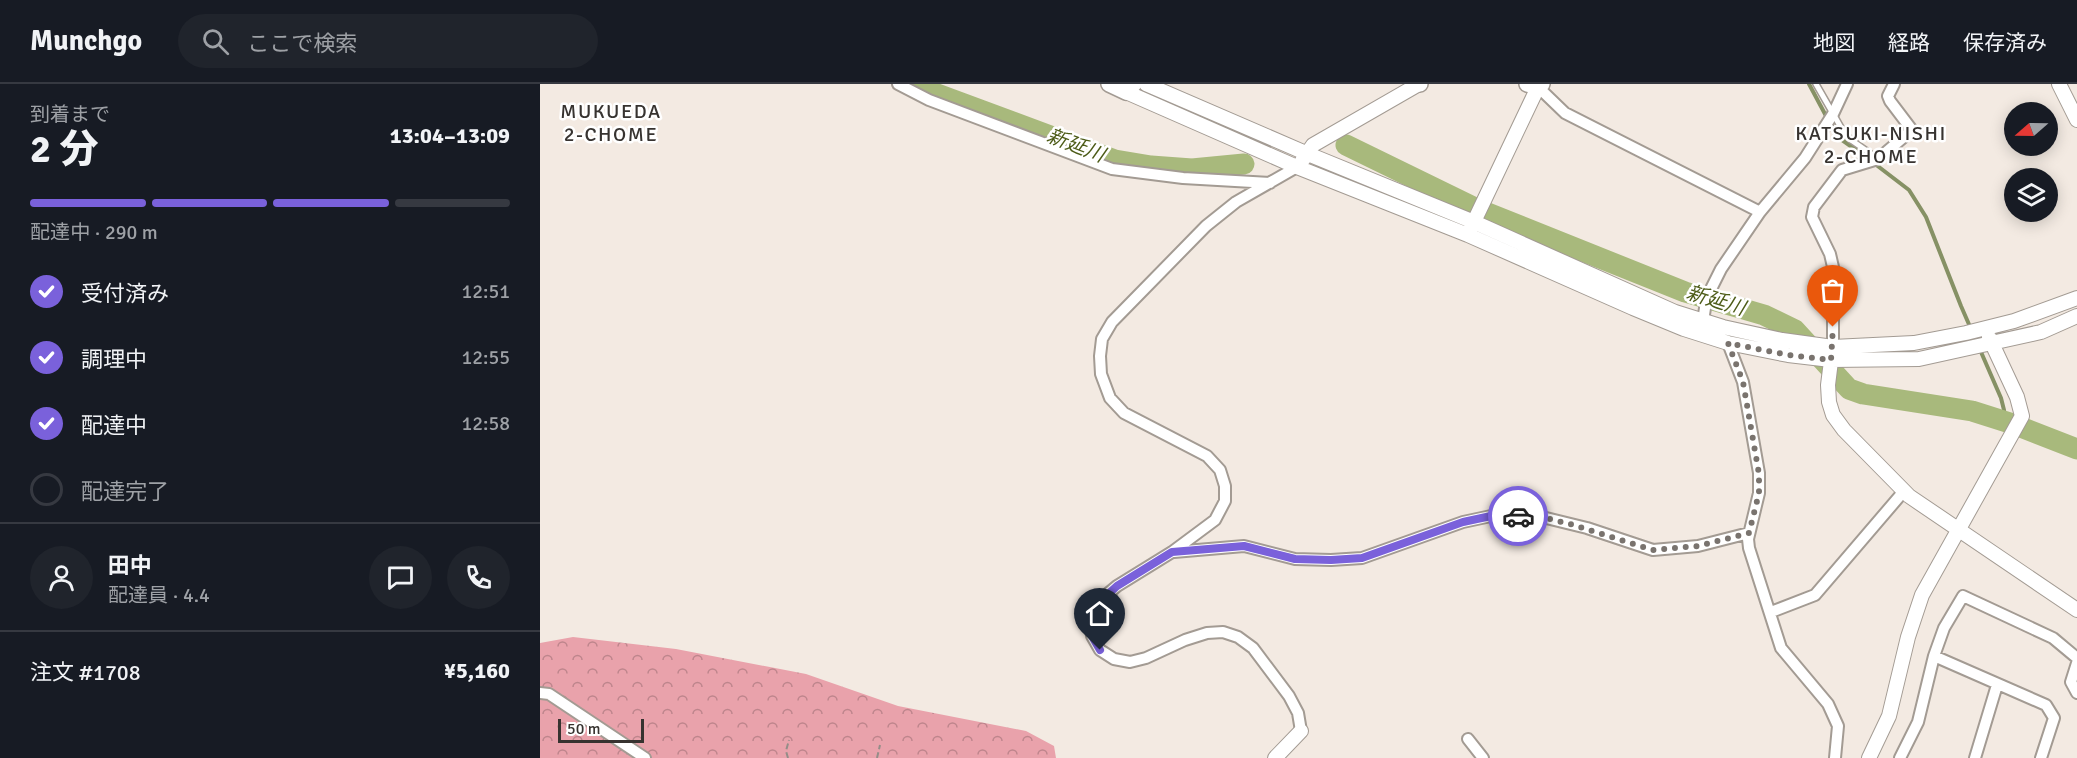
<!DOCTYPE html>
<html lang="ja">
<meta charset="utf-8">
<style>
:root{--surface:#171b24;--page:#20242c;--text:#f1f3f6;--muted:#9ea1a6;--line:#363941;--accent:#7a61db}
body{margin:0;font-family:Signika,"Noto Sans JP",sans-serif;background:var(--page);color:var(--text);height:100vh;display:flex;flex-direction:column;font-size:22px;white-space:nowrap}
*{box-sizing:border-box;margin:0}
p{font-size:20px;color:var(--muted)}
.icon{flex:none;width:33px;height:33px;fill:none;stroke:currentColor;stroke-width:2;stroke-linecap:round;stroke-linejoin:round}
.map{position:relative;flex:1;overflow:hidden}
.sheet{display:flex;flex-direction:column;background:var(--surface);width:540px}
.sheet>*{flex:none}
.needle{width:39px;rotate:250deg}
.tools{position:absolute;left:1464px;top:18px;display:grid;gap:12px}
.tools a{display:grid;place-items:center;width:54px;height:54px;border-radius:50%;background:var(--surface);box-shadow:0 3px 15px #0003;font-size:30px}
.scale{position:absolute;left:18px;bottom:15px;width:86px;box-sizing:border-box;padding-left:6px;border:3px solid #373330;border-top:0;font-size:16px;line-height:21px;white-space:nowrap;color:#373330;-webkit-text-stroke:4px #fff;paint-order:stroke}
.pin{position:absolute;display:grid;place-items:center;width:51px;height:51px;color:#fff;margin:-62px -26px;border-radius:50% 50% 50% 0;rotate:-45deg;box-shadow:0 0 6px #0007}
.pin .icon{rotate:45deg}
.courier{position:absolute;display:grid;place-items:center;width:60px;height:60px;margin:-30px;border:4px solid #7a61db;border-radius:50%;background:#fff;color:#222;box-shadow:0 2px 8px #0007}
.overview em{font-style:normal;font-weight:800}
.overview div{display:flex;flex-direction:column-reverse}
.overview{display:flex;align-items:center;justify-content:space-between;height:102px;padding:0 30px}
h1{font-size:39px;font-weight:800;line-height:45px}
.bar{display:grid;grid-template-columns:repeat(4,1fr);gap:9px 6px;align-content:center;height:72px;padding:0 30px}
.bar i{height:8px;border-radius:4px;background:var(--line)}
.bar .selected{background:var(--accent)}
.bar p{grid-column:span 4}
.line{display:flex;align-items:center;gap:15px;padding:0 30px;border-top:2px solid var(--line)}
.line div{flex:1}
.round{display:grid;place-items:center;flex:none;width:63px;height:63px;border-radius:32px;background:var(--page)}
ol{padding:0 30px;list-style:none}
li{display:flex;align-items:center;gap:18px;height:66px}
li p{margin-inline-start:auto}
li .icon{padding:6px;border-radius:50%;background:var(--accent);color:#fff;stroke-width:4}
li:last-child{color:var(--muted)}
li i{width:33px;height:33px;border:3px solid var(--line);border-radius:50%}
header{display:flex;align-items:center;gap:36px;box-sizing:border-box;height:84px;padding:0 30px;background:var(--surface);border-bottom:2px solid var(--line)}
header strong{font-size:28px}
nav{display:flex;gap:33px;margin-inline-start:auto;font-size:21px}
.search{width:420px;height:54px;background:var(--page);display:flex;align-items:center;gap:15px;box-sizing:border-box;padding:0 21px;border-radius:33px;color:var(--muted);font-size:22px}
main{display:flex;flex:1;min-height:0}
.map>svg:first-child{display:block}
.forest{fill:url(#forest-crowns)}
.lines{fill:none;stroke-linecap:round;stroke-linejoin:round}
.stream{stroke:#869165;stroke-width:4}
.river{stroke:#a8b97c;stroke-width:21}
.service-casing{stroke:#a39b93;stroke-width:8}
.minor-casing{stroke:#a39b93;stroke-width:14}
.tertiary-casing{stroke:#a39b93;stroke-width:16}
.secondary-casing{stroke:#a39b93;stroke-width:18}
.path{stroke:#948d88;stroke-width:2;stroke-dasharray:6 3;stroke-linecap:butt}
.service{stroke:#fff;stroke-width:5}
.minor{stroke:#fff;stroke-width:10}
.tertiary{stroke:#fff;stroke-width:14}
.secondary{stroke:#fff;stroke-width:15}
.done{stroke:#79736e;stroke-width:6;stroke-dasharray:0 10.8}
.route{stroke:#7a61db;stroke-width:8}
.labels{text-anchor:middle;stroke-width:5;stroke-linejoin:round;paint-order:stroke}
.neighbourhood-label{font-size:20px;letter-spacing:1.5px;fill:#373330;stroke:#fff}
.water-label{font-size:20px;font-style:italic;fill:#4d5c18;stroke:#fff}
</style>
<header>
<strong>Munchgo</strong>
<div class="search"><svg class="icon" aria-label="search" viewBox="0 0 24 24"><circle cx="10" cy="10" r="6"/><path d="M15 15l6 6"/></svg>ここで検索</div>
<nav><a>地図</a><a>経路</a><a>保存済み</a></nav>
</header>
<main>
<section class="sheet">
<div class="overview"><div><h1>2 分</h1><p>到着まで</p></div><em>13:04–13:09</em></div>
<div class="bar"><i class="selected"></i><i class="selected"></i><i class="selected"></i><i></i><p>配達中 · 290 m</p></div>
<ol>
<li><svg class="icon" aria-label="check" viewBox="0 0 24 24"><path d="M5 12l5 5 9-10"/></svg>受付済み<p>12:51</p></li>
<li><svg class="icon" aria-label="check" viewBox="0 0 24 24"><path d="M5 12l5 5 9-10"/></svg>調理中<p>12:55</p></li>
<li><svg class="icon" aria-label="check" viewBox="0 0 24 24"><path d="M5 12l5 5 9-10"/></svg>配達中<p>12:58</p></li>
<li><i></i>配達完了</li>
</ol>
<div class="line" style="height:108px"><a class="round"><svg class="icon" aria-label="person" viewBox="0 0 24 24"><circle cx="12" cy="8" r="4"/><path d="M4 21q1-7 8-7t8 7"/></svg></a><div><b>田中</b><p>配達員 · 4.4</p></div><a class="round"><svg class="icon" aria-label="chat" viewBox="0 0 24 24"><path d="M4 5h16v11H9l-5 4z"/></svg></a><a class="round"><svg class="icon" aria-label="phone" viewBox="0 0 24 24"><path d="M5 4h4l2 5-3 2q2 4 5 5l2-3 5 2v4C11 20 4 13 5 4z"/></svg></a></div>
<div class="line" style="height:78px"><div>注文 #1708</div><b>¥5,160</b></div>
</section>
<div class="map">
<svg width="1537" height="674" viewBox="0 0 1537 674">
<defs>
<pattern id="forest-crowns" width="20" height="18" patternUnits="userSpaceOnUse" patternTransform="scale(1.5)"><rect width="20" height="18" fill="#e9a2ab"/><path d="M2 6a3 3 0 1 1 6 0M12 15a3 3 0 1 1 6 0" fill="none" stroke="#be858c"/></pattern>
</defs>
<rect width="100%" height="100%" fill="#f3eae2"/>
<!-- forest -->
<path class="forest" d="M 33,553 L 136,565 L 266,590 L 358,622 L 486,647 L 514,662 L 516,674 L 0,674 L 0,559 Z"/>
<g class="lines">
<!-- stream -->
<path class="stream" d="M 1269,0 L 1293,45 L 1302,56 L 1329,75
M 1335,80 L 1369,106 L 1386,133 L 1421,222 L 1461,314 L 1464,326 L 1465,337"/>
<!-- river -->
<path class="river" d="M 375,0 L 389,7 L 575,76 L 611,82 L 652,85 L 704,80
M 806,61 L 935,124 L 1145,208 L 1224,231 L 1255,246 L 1309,305 L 1323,310 L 1432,327 L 1473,340 L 1537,365"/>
<defs>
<path id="service" d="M 1276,0 L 1303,47 L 1311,56 L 1337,74"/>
<path id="minor" d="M 358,0 L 389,16 L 572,85 L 643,94 L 730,99
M 998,3 L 1025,29 L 1220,128
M 757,83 L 696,118 L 666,142 L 572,238 L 562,255 L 560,272 L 561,290 L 570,314 L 584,329 L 667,372 L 680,386 L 685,402 L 685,417 L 675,436 L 632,468 L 577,502 L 565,512 L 555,522 L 550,535 L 552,552 L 560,566 L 574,575 L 590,578 L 606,574 L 645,556 L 667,549 L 683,548 L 698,553 L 713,564 L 749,612 L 758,629 L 761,647
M 1162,244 L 1165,224 L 1170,207 L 1181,185 L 1220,128 L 1265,74 L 1293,30 L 1307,0
M 1188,259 L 1203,298 L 1219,389 L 1219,409 L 1208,455 L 1209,464 L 1241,564 L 1288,620 L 1298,642 L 1295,674
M 1293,263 L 1293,183 L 1290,170 L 1272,133 L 1274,123 L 1302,86 L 1338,75 L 1372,46 L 1350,17 L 1348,12 L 1354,0
M 634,468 L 704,462 L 755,475 L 791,476 L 822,474 L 923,438 L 951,432 L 998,432 L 1047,444 L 1113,466 L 1158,462 L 1209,449
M 1231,528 L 1275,511 L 1364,407
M 1394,572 L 1506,621 L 1514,634 L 1501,674
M 1537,579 L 1531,598 L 1537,609
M 0,609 L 9,610 L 105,674
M 928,655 L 943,674
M 1360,674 L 1378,638 L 1394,572 L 1404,544 L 1423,512 L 1513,554 L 1537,574
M 1435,674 L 1457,601"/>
<path id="tertiary" d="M 606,0 L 768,70 L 934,138 L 1135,228 L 1183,243 L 1242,256 L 1293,263 L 1374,259 L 1426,249 L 1474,237 L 1537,214
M 1519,0 L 1537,36
M 586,8 L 757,83 L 928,151 L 1093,224 L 1144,245 L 1188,259 L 1248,271 L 1291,276 L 1379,275 L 1501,248 L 1537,232
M 762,77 L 773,61 L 879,0
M 930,146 L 998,3
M 1292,269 L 1288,301 L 1289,318 L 1293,331 L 1304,346 L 1369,412 L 1537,526
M 735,674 L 761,647
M 1329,674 L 1349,632 L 1368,553 L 1382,511 L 1482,332 L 1477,313 L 1449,253"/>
<path id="secondary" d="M 569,0 L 586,8 L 594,0
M 878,0 L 880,0
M 987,0 L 998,3 L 1002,0"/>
</defs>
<!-- service casing -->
<use href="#service" class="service-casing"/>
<!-- minor casing -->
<use href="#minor" class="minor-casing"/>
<!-- tertiary casing -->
<use href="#tertiary" class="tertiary-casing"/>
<!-- secondary casing -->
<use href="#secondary" class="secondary-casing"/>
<!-- path -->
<path class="path" d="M 248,674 L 246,667 L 249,656
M 337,674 L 340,661"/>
<!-- service -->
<use href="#service" class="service"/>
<!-- minor -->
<use href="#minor" class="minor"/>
<!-- tertiary -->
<use href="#tertiary" class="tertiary"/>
<!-- secondary -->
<use href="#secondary" class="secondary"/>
</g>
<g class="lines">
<!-- done -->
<path class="done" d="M 978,432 L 998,432 L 1030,440 L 1113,466 L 1158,462 L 1209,449 L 1219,409 L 1219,390 L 1203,298 L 1188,259 L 1248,271 L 1291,276 L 1293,243"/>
<!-- route -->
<path class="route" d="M 560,566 L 552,552 L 550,535 L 555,522 L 577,502 L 632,468 L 704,462 L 755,475 L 791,476 L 822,474 L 923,438 L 951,432 L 978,432"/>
</g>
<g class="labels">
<!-- neighbourhood labels -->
<g class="neighbourhood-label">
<text x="71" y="34">MUKUEDA<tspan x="71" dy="23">2-CHOME</tspan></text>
<text x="1331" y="56">KATSUKI-NISHI<tspan x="1331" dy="23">2-CHOME</tspan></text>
</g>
<!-- water labels -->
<g class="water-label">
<text transform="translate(536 61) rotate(21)" y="7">新延川</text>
<text transform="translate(1176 216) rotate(17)" y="7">新延川</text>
</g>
</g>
</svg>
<div class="tools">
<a><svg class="needle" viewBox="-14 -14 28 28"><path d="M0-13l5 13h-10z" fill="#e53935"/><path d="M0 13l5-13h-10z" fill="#9ea1a6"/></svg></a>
<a><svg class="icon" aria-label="layers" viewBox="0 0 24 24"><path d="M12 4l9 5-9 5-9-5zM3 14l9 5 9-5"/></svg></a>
</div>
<div class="scale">50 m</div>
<div class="pin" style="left:1293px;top:243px;background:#ea580c"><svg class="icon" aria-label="bag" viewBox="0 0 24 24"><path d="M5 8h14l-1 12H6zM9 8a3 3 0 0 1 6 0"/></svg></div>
<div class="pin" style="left:560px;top:566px;background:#1f2937"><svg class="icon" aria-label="home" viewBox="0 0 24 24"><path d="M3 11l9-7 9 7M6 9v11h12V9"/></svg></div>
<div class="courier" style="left:978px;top:432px"><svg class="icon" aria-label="car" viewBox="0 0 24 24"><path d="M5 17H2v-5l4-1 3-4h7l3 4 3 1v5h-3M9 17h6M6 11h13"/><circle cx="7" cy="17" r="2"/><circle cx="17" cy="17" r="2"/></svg></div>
</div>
</main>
